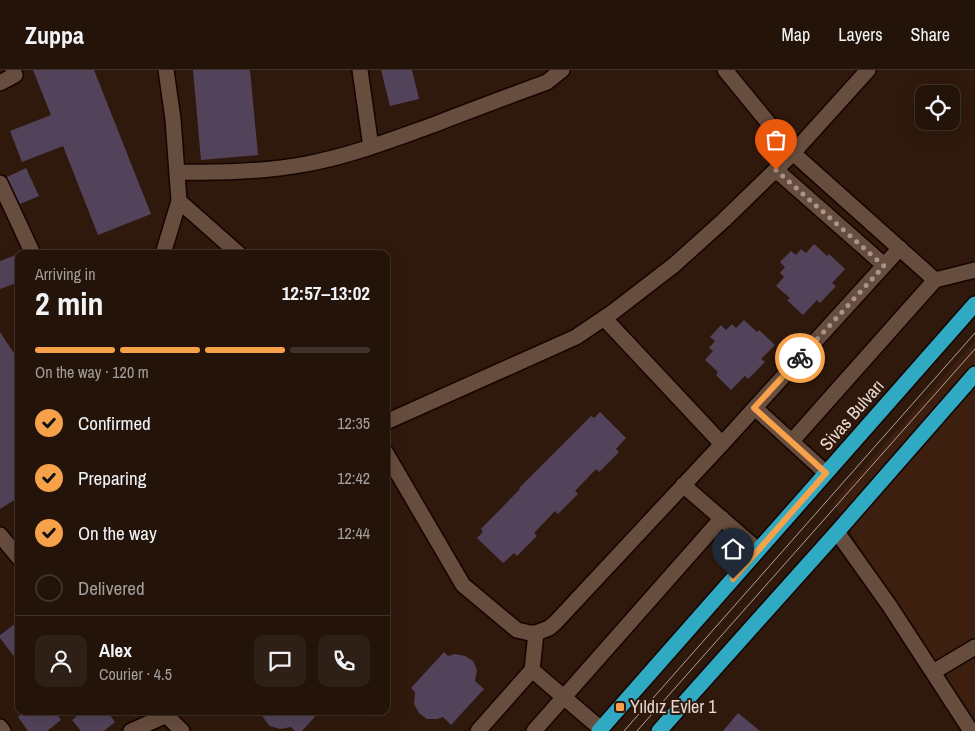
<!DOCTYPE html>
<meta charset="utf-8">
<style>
:root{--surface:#231309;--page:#2f2017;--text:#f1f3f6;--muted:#a39e9c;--line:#40322a;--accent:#f7a14a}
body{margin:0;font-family:"Archivo Narrow",sans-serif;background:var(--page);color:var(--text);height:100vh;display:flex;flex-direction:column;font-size:19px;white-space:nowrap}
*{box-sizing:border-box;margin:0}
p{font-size:16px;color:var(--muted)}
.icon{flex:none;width:28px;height:28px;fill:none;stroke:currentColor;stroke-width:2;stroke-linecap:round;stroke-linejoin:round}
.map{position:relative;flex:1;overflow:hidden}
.drawer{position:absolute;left:15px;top:180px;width:375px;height:465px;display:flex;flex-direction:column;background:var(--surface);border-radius:10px;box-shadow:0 5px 20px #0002,0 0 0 1px var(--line)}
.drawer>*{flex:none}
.controls{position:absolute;left:915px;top:15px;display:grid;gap:10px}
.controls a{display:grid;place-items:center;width:45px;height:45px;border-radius:10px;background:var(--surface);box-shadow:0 5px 20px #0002,0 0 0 1px var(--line);font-size:25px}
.pin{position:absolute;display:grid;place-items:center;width:42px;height:42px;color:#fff;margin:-51px -21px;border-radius:50% 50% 50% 0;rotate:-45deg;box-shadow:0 0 5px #0007}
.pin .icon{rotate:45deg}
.courier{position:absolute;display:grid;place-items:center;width:50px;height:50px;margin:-25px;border:4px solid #f7a14a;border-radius:50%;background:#fff;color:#222;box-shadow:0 1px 6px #0007}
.headline em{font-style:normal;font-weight:800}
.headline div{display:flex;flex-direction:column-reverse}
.headline{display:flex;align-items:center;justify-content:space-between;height:85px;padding:0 20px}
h1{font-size:32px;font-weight:800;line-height:38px}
.bar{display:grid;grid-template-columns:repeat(4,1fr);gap:8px 5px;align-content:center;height:60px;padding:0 20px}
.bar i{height:6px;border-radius:4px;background:var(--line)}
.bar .active{background:var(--accent)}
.bar p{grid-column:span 4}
.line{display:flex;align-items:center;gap:12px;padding:0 20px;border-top:1px solid var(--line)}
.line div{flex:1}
.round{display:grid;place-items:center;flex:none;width:52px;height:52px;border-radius:10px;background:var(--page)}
ol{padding:0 20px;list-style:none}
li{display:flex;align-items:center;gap:15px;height:55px}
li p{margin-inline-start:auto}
li .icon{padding:5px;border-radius:50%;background:var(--accent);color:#111;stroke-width:4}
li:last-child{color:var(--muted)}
li i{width:28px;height:28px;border:2px solid var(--line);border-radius:50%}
header{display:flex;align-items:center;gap:30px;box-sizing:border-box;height:70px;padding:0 25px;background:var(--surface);border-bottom:1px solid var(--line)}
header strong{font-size:24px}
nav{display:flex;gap:28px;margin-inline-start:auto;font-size:18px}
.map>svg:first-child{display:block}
.built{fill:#3c1f0f}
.building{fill:#52435a}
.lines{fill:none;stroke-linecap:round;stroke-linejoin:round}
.street-casing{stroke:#160400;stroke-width:18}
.secondary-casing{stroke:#160400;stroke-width:18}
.highway-casing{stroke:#160400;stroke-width:18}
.street{stroke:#674d3e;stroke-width:15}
.secondary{stroke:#674d3e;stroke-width:15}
.highway{stroke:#30a9c2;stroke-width:15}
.tram{stroke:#b2a096;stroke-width:1}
.done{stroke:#a7958b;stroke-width:5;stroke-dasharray:0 9}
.route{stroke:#f7a14a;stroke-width:6}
.poi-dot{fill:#f7a14a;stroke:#2f190c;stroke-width:2}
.labels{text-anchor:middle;stroke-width:4;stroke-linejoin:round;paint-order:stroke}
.street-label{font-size:18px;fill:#e8d8d0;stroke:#2f190c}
.poi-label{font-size:18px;fill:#e8d8d0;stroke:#2f190c;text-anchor:start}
</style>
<header>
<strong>Zuppa</strong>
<nav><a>Map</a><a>Layers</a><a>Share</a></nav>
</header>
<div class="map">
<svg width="975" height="661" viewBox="0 0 975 661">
<rect width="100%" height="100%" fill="#2f190c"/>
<!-- built -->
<path class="built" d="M 975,271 L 975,661 L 971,661 L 833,433 Z"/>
<!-- building -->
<path class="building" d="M 33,0 L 94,0 L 151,144 L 98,165 L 63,76 L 22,92 L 10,61 L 51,45 Z
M 193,0 L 250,0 L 258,85 L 201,90 Z
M 381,0 L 412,0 L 419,29 L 390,36 Z
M 26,98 L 39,126 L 20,134 L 7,107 Z
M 814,174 L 827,186 L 829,184 L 845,199 L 832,213 L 836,216 L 820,233 L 817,230 L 803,245 L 787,230 L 790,228 L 776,216 L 784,207 L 780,203 L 785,197 L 780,192 L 791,181 L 796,185 L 801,179 L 806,183 Z
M 16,185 L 19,193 L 19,212 L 0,219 L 0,191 Z
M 744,250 L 757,262 L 759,260 L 775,275 L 761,289 L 765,292 L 748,309 L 745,306 L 731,320 L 716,305 L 718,302 L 705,290 L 713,281 L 709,278 L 715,271 L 710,267 L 721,255 L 726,260 L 732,254 L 736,258 Z
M 0,262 L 19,291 L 19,427 L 0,439 Z
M 600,342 L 626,368 L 616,379 L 619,382 L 599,402 L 596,399 L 575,421 L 578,424 L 558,444 L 555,441 L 534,463 L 537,466 L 517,486 L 514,483 L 503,493 L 477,468 L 483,462 L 481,459 L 520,419 L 519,418 L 591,346 L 594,348 Z
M 19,551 L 19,593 L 0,568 L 0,565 Z
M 444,582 L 448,586 L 455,584 L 465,586 L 473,591 L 477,600 L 475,611 L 484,619 L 451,655 L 443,647 L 437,649 L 427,649 L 419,643 L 414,634 L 415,622 L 411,618 Z
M 25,641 L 54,641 L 61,650 L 47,661 L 28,661 L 18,647 Z
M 83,641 L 107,641 L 115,652 L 104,661 L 81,661 L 72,650 Z
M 259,641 L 320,641 L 302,661 L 295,661 L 291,657 L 280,659 L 270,656 L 267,653 Z
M 738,643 L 760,661 L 723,661 Z"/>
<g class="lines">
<defs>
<path id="street" d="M 360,0 L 371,77
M 725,0 L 793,83 L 935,210
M 0,13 L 15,5 L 13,0
M 776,100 L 884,195
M 177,102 C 220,103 263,102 306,94 C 350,86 391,70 433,55 C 471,40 509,26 547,12 L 562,0
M 0,113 L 33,184
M 179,131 L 239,184
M 163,184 L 179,131 L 173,49 L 166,0
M 604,248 L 722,374
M 755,338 L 826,403
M 386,352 L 576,267 L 613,242 L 674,195 L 724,150 L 793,83 L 868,0
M 792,371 L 935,210 L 975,200
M 386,383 L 463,515 L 517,560 L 530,563 L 536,563 L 549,558 L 555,553 L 722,374 L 900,178
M 683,415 L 758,480
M 837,462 L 889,535 L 971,661
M 532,600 L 601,659
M 933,602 L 975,577
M 0,657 L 3,661
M 131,661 L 167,645
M 478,661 L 532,600 L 536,563
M 534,661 L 722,448"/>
<path id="secondary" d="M 0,465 L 19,488
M 162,641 L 182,661"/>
<path id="highway" d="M 599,661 L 975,234
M 659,661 L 837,462 L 975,304"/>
</defs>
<!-- street casing -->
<use href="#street" class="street-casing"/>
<!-- secondary casing -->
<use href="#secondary" class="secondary-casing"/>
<!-- highway casing -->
<use href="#highway" class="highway-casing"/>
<!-- street -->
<use href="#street" class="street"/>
<!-- secondary -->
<use href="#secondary" class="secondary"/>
<!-- highway -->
<use href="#highway" class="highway"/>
<!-- tram -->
<path class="tram" d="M 624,661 L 975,263
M 637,661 L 975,279"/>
</g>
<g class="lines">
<!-- done -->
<path class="done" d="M 776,100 L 884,196 L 800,288"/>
<!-- route -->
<path class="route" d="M 733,509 L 826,403 L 754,338 L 800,288"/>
</g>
<!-- markers -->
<rect class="poi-dot" x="615" y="632" width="10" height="10" rx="2.5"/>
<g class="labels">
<!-- street labels -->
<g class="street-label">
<text transform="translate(852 345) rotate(-49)" y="6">Sivas Bulvarı</text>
</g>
<!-- poi labels -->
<g class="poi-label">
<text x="630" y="643">Yıldız Evler 1</text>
</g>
</g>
</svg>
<div class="controls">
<a><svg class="icon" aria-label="locate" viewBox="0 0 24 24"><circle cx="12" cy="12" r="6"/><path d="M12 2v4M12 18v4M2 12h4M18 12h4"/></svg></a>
</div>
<div class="pin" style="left:776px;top:100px;background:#ea580c"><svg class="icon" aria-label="bag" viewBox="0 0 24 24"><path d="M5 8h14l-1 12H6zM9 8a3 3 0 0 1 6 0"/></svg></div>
<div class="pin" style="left:733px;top:509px;background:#1f2937"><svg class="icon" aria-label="home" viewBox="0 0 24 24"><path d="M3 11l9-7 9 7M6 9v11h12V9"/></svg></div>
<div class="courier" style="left:800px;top:288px"><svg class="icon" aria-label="bike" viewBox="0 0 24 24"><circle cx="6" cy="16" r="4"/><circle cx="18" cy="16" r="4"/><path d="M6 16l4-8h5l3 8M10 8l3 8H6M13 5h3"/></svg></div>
<section class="drawer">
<div class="headline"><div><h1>2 min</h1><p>Arriving in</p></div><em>12:57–13:02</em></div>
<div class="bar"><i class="active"></i><i class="active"></i><i class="active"></i><i></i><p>On the way · 120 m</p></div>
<ol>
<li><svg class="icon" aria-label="check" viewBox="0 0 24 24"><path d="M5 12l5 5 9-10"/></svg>Confirmed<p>12:35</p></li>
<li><svg class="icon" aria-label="check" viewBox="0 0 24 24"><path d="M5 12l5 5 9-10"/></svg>Preparing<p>12:42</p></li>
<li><svg class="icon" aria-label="check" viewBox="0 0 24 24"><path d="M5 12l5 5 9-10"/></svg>On the way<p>12:44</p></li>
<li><i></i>Delivered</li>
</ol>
<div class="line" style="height:90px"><a class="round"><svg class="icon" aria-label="person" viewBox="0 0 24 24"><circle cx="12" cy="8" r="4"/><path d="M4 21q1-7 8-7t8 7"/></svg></a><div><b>Alex</b><p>Courier · 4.5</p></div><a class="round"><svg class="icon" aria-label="chat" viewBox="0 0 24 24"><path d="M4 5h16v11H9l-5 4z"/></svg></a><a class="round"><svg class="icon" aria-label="phone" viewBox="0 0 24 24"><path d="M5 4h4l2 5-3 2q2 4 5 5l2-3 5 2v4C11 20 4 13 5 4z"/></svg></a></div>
</section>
</div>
